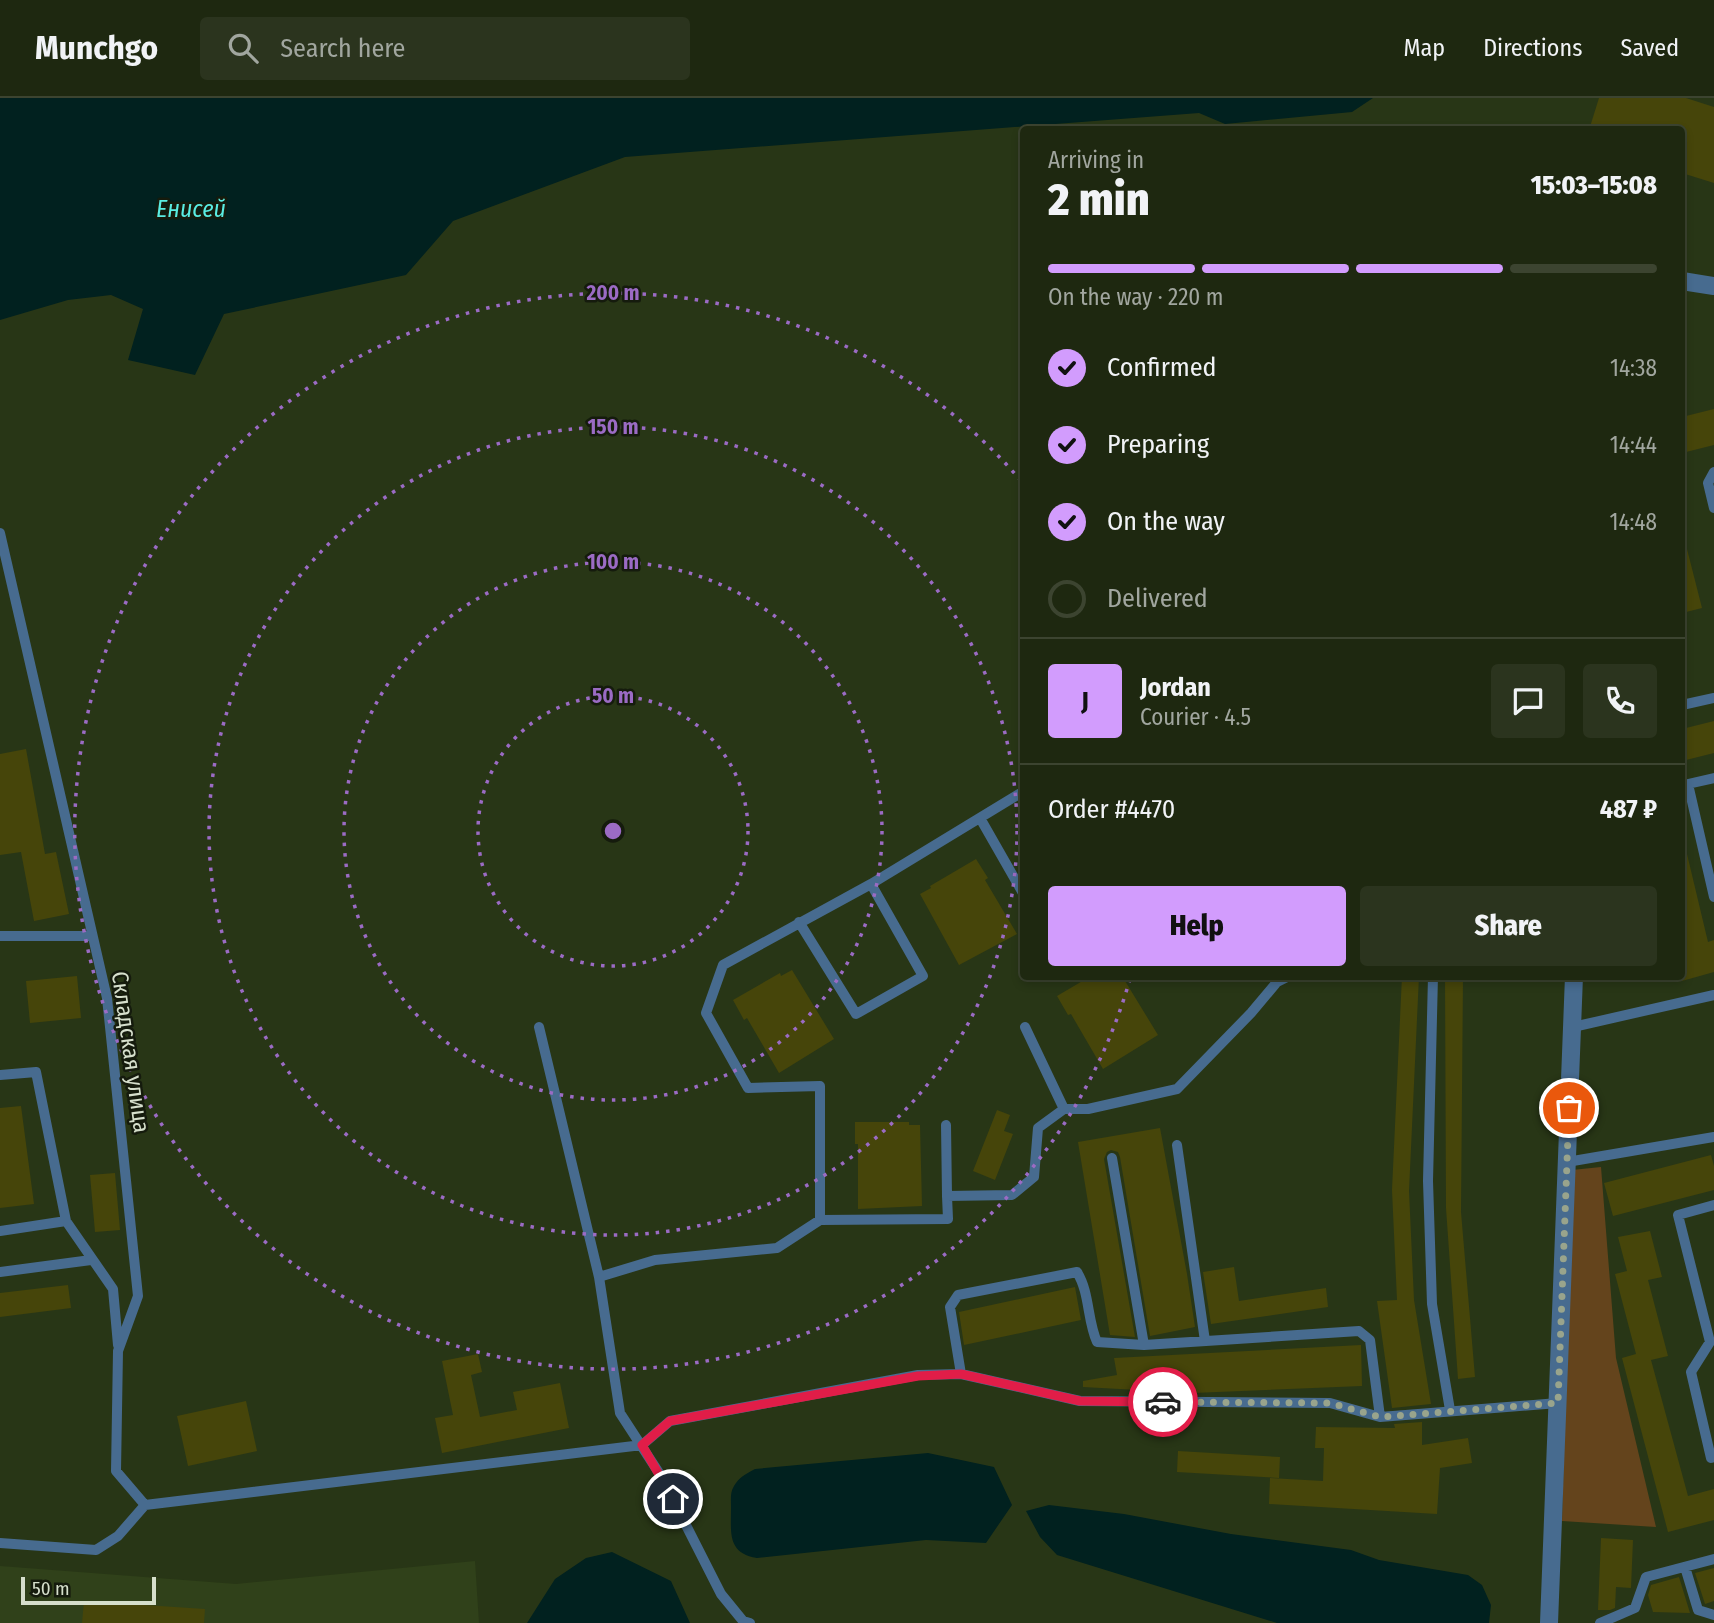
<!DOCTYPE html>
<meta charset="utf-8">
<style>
:root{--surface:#1e2810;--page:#2b341e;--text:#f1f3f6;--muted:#a1a69f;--line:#3c4430;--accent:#d29cfd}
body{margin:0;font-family:"Fira Sans Condensed",sans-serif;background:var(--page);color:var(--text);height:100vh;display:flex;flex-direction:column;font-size:26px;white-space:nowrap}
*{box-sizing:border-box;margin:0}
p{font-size:23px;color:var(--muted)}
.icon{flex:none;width:38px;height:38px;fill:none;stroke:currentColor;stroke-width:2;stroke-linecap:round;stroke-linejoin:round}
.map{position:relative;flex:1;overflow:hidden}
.details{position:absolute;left:1020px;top:28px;width:665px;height:854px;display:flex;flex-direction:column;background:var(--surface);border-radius:7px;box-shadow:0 4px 10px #0003,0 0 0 2px var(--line)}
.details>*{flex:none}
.scale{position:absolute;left:21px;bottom:18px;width:135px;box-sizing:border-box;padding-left:7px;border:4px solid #d6dfcc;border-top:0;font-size:19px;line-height:24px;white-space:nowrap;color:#d6dfcc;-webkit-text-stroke:5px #151b0d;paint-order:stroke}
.pin{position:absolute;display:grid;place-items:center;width:60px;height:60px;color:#fff;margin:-30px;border:4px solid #fff;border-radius:50%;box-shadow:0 2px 7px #0007}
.courier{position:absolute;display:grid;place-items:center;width:70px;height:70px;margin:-35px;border:5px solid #e11d48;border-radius:50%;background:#fff;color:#222;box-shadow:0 2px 9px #0007}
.summary em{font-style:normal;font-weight:800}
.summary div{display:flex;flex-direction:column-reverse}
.summary{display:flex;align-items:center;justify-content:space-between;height:119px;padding:0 28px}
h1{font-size:46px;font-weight:800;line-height:52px}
.bar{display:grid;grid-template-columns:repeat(4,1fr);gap:10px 7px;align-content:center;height:84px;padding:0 28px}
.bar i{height:9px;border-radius:5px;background:var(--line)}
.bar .on{background:var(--accent)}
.bar p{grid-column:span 4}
.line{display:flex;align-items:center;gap:18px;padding:0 28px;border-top:2px solid var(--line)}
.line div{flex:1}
.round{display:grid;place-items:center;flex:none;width:74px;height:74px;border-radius:7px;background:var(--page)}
ol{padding:0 28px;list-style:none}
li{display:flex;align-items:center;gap:21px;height:77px}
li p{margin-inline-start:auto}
li .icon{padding:7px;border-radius:50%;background:var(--accent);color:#111;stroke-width:4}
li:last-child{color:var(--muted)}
li i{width:38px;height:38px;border:4px solid var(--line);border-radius:50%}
.primary-button{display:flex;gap:14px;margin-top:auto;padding:14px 28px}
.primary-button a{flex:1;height:80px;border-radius:7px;background:var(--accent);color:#111;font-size:28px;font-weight:800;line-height:80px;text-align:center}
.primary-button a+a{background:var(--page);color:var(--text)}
header{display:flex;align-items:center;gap:42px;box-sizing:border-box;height:98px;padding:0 35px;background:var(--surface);border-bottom:2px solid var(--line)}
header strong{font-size:33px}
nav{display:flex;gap:38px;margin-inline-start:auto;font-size:24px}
.search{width:490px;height:63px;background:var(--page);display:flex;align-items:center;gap:18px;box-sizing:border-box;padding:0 24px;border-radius:7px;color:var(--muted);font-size:26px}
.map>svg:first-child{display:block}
.built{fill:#30411a}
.green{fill:#64441c}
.water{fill:#01211f}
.building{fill:#46450a}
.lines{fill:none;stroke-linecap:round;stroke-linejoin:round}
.service{stroke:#476b8f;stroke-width:10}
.minor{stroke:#476b8f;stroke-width:18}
.done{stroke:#99a48c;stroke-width:7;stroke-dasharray:0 12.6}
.route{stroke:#e11d48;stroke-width:9}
.ring{fill:none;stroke:#9b6bc4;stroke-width:3.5;stroke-dasharray:3.5 7}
.labels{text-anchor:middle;stroke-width:5;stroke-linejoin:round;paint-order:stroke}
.street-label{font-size:23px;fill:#d6dfcc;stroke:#151b0d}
.water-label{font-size:24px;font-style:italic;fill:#59ece2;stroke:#151b0d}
.centre{fill:#9b6bc4;stroke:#151b0d;stroke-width:3.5}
.ring-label{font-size:21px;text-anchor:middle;font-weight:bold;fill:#9b6bc4;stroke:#151b0d;stroke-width:5;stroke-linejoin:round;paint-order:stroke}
</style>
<header>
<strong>Munchgo</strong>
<div class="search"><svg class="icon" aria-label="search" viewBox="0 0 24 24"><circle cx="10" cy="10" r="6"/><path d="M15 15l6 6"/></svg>Search here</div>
<nav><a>Map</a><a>Directions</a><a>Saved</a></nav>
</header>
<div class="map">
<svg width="1714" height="1525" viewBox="0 0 1714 1525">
<rect width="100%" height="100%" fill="#283616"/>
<!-- built -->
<path class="built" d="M 475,1463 L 479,1525 L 0,1525 L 0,1468 L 236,1486 Z"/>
<!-- green -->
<path class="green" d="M 1601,1069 L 1616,1260 L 1656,1429 L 1562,1423 L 1572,1072 Z"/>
<!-- water -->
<path class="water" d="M 0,0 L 1373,0 L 1352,14 L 1225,26 L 1199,15 L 625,59 L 453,123 L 406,177 L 224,216 L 195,277 L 128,262 L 143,211 L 111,197 L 68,202 L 0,222 Z
M 928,1355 L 994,1369 L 1012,1407 L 986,1445 L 926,1442 L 757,1460 C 727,1455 731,1435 731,1409 C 731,1402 730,1394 734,1388 C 739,1379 746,1376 755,1371 Z
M 1049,1407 L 1124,1416 L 1231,1436 L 1351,1452 L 1379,1462 L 1468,1477 L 1482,1487 L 1491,1507 L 1489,1525 L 1277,1525 L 1057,1457 L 1040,1439 L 1026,1413 Z
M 612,1454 L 671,1483 L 690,1525 L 527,1525 L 555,1481 L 586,1460 Z"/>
<!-- building -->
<path class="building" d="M 1599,0 L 1686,0 L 1714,9 L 1714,85 L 1682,75 L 1682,32 L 1589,32 Z
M 1714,311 L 1714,347 L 1682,355 L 1682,319 Z
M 1687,451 L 1702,510 L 1682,515 L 1682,452 Z
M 1714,623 L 1714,655 L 1682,663 L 1682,631 Z
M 26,651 L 45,756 L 56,754 L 69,816 L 34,823 L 21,754 L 0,757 L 0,656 Z
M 1687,756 L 1708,844 L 1714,842 L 1714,874 L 1682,883 L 1682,757 Z
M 976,761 L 988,780 L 985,782 L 1017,836 L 959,867 L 920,796 L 931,790 L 930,788 Z
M 792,872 L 834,941 L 779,975 L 747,920 L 744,922 L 733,902 L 780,875 L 781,878 Z
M 77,878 L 81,920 L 30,925 L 26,883 Z
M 1091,878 L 1122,878 L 1158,937 L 1103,971 L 1071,916 L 1068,917 L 1057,898 Z
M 1402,878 L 1419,878 L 1409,1093 L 1414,1202 L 1431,1306 L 1392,1310 L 1377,1203 L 1397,1202 L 1392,1092 Z
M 1445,878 L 1463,878 L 1461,1114 L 1475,1279 L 1458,1281 L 1446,1110 Z
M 21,1008 L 34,1106 L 0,1110 L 0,1010 Z
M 997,1012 L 1010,1017 L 1004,1033 L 1013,1036 L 995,1082 L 973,1073 Z
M 855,1024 L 909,1024 L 909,1027 L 920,1027 L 922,1108 L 858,1111 L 858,1046 L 855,1046 Z
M 1160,1030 L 1187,1176 L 1195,1229 L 1150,1238 L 1120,1059 L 1118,1054 L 1111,1052 L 1107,1054 L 1104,1061 L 1135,1239 L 1110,1237 L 1078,1044 Z
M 1711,1057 L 1714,1068 L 1714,1092 L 1613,1118 L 1604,1085 Z
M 115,1075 L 120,1132 L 95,1134 L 90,1077 Z
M 1650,1133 L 1662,1179 L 1648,1182 L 1668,1258 L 1651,1262 L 1688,1398 L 1714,1391 L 1714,1422 L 1668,1434 L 1622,1260 L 1636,1256 L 1615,1176 L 1627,1173 L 1618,1139 Z
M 1234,1169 L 1239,1203 L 1326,1190 L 1328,1209 L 1211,1226 L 1203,1174 Z
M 68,1187 L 71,1210 L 0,1219 L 0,1195 Z
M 1075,1189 L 1081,1222 L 964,1247 L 959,1214 Z
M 1361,1247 L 1362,1288 L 1193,1295 L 1083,1289 L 1083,1283 L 1117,1277 L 1114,1260 Z
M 478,1256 L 482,1274 L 471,1277 L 480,1319 L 517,1312 L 513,1294 L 560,1285 L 569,1330 L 442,1355 L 435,1320 L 453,1317 L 442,1263 Z
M 246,1303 L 257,1353 L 188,1368 L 177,1318 Z
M 1422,1324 L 1422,1347 L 1468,1340 L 1472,1365 L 1440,1370 L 1437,1416 L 1269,1406 L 1270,1380 L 1323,1383 L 1324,1350 L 1315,1350 L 1316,1329 L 1395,1330 L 1394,1326 Z
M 1178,1353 L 1280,1359 L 1279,1380 L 1177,1374 Z
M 1601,1440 L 1633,1442 L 1631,1490 L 1616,1489 L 1615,1510 L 1610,1512 L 1598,1512 Z
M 1714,1470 L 1714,1503 L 1705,1506 L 1695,1475 Z
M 1679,1479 L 1690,1515 L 1653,1514 L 1648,1497 L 1651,1487 Z
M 84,1503 L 205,1511 L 204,1525 L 82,1525 Z"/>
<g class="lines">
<!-- service -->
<path class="service" d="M 1714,374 L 1708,385 L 1714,410
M 0,435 L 107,900 L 138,1198 L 118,1253 L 116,1373 L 145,1407 L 118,1438 L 96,1452 L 0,1445
M 1682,607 L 1714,600
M 1714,680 L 1688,686 L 1714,799
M 980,720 L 1024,797
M 799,824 L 856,916 L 923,878 L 871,786
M 0,838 L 91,838
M 1433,878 L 1428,1083 L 1432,1206 L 1450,1312
M 539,929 L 599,1179 L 620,1315 L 661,1378 L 721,1496 L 743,1523 L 750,1525
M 1025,929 L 1064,1011
M 1573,929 L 1714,897
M 0,977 L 36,974 L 66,1123
M 946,1027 L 947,1098
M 1177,1047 L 1205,1243
M 1112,1060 L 1144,1247 L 1359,1233 L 1370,1242 L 1380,1319
M 1567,1064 L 1714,1039
M 1714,1107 L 1678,1117 L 1710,1244 L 1691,1274 L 1711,1360 L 1714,1359
M 820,1122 L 820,988 L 748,990 L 706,915 L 723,867 L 871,786 L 1024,693
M 0,1133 L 66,1123 L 113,1191 L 118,1247
M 0,1174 L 91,1162
M 599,1179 L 655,1162 L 777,1150 L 820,1122 L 948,1121 L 947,1098 L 1012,1097 L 1034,1079 L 1038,1030 L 1064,1011 L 1088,1011 L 1177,991 L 1251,915 L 1277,884 L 1289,878
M 961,1276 L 950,1209 L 958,1197 L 1077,1174 C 1090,1195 1087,1222 1097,1244 L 1144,1247
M 145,1407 L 642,1347 L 670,1323 L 918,1277 L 961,1276 L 1080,1303 L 1330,1305 L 1380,1319 L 1558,1305
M 1685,1469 L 1698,1512 L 1714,1517
M 1600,1525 L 1635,1510 L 1646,1479 L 1714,1461"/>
<!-- minor -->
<path class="minor" d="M 1682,183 L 1714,188
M 1549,1525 L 1574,878"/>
</g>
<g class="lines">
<!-- done -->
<path class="done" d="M 1163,1304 L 1330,1305 L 1380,1319 L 1558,1305 L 1569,1010"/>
<!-- route -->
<path class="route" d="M 673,1401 L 642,1347 L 670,1323 L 918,1278 L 961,1276 L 1080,1303 L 1163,1304"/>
</g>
<!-- distance rings -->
<g class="ring">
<circle cx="613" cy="733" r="135"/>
<circle cx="613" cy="733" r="269"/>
<circle cx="613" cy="733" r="404"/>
<path d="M1130 881A538 538 0 1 1 1022 384"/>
</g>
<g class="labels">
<!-- street labels -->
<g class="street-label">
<text transform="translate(131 954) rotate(82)" y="8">Складская улица</text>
</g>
<!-- water labels -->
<g class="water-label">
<text x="191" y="119">Енисей</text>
</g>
</g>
<circle cx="613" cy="733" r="10" class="centre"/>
<g class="ring-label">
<text x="613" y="202">200 m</text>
<text x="613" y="336">150 m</text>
<text x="613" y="471">100 m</text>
<text x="613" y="605">50 m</text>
</g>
</svg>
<div class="scale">50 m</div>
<div class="pin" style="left:1569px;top:1010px;background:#ea580c"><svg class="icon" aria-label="bag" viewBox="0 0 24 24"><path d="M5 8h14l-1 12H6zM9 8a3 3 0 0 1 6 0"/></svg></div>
<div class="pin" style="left:673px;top:1401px;background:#1f2937"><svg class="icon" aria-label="home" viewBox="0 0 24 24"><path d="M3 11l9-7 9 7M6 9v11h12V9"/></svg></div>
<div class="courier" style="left:1163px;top:1304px"><svg class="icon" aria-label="car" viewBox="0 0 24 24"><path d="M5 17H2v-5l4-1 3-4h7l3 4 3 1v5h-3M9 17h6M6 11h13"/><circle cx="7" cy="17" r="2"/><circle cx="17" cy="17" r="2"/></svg></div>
<section class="details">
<div class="summary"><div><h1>2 min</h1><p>Arriving in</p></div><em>15:03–15:08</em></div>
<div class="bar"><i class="on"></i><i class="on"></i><i class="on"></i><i></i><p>On the way · 220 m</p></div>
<ol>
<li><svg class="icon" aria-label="check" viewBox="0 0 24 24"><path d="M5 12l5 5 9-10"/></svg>Confirmed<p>14:38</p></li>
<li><svg class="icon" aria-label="check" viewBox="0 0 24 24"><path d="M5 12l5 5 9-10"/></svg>Preparing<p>14:44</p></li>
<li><svg class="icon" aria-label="check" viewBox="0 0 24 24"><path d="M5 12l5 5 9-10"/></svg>On the way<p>14:48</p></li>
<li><i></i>Delivered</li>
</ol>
<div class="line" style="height:126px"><b class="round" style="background:var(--accent);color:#111">J</b><div><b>Jordan</b><p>Courier · 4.5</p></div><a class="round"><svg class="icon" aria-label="chat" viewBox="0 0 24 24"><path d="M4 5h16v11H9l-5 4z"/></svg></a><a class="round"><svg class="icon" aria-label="phone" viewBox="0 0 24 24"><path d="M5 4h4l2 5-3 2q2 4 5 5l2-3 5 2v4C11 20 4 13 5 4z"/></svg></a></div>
<div class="line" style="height:91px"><div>Order #4470</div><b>487 ₽</b></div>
<div class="primary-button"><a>Help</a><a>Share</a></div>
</section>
</div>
